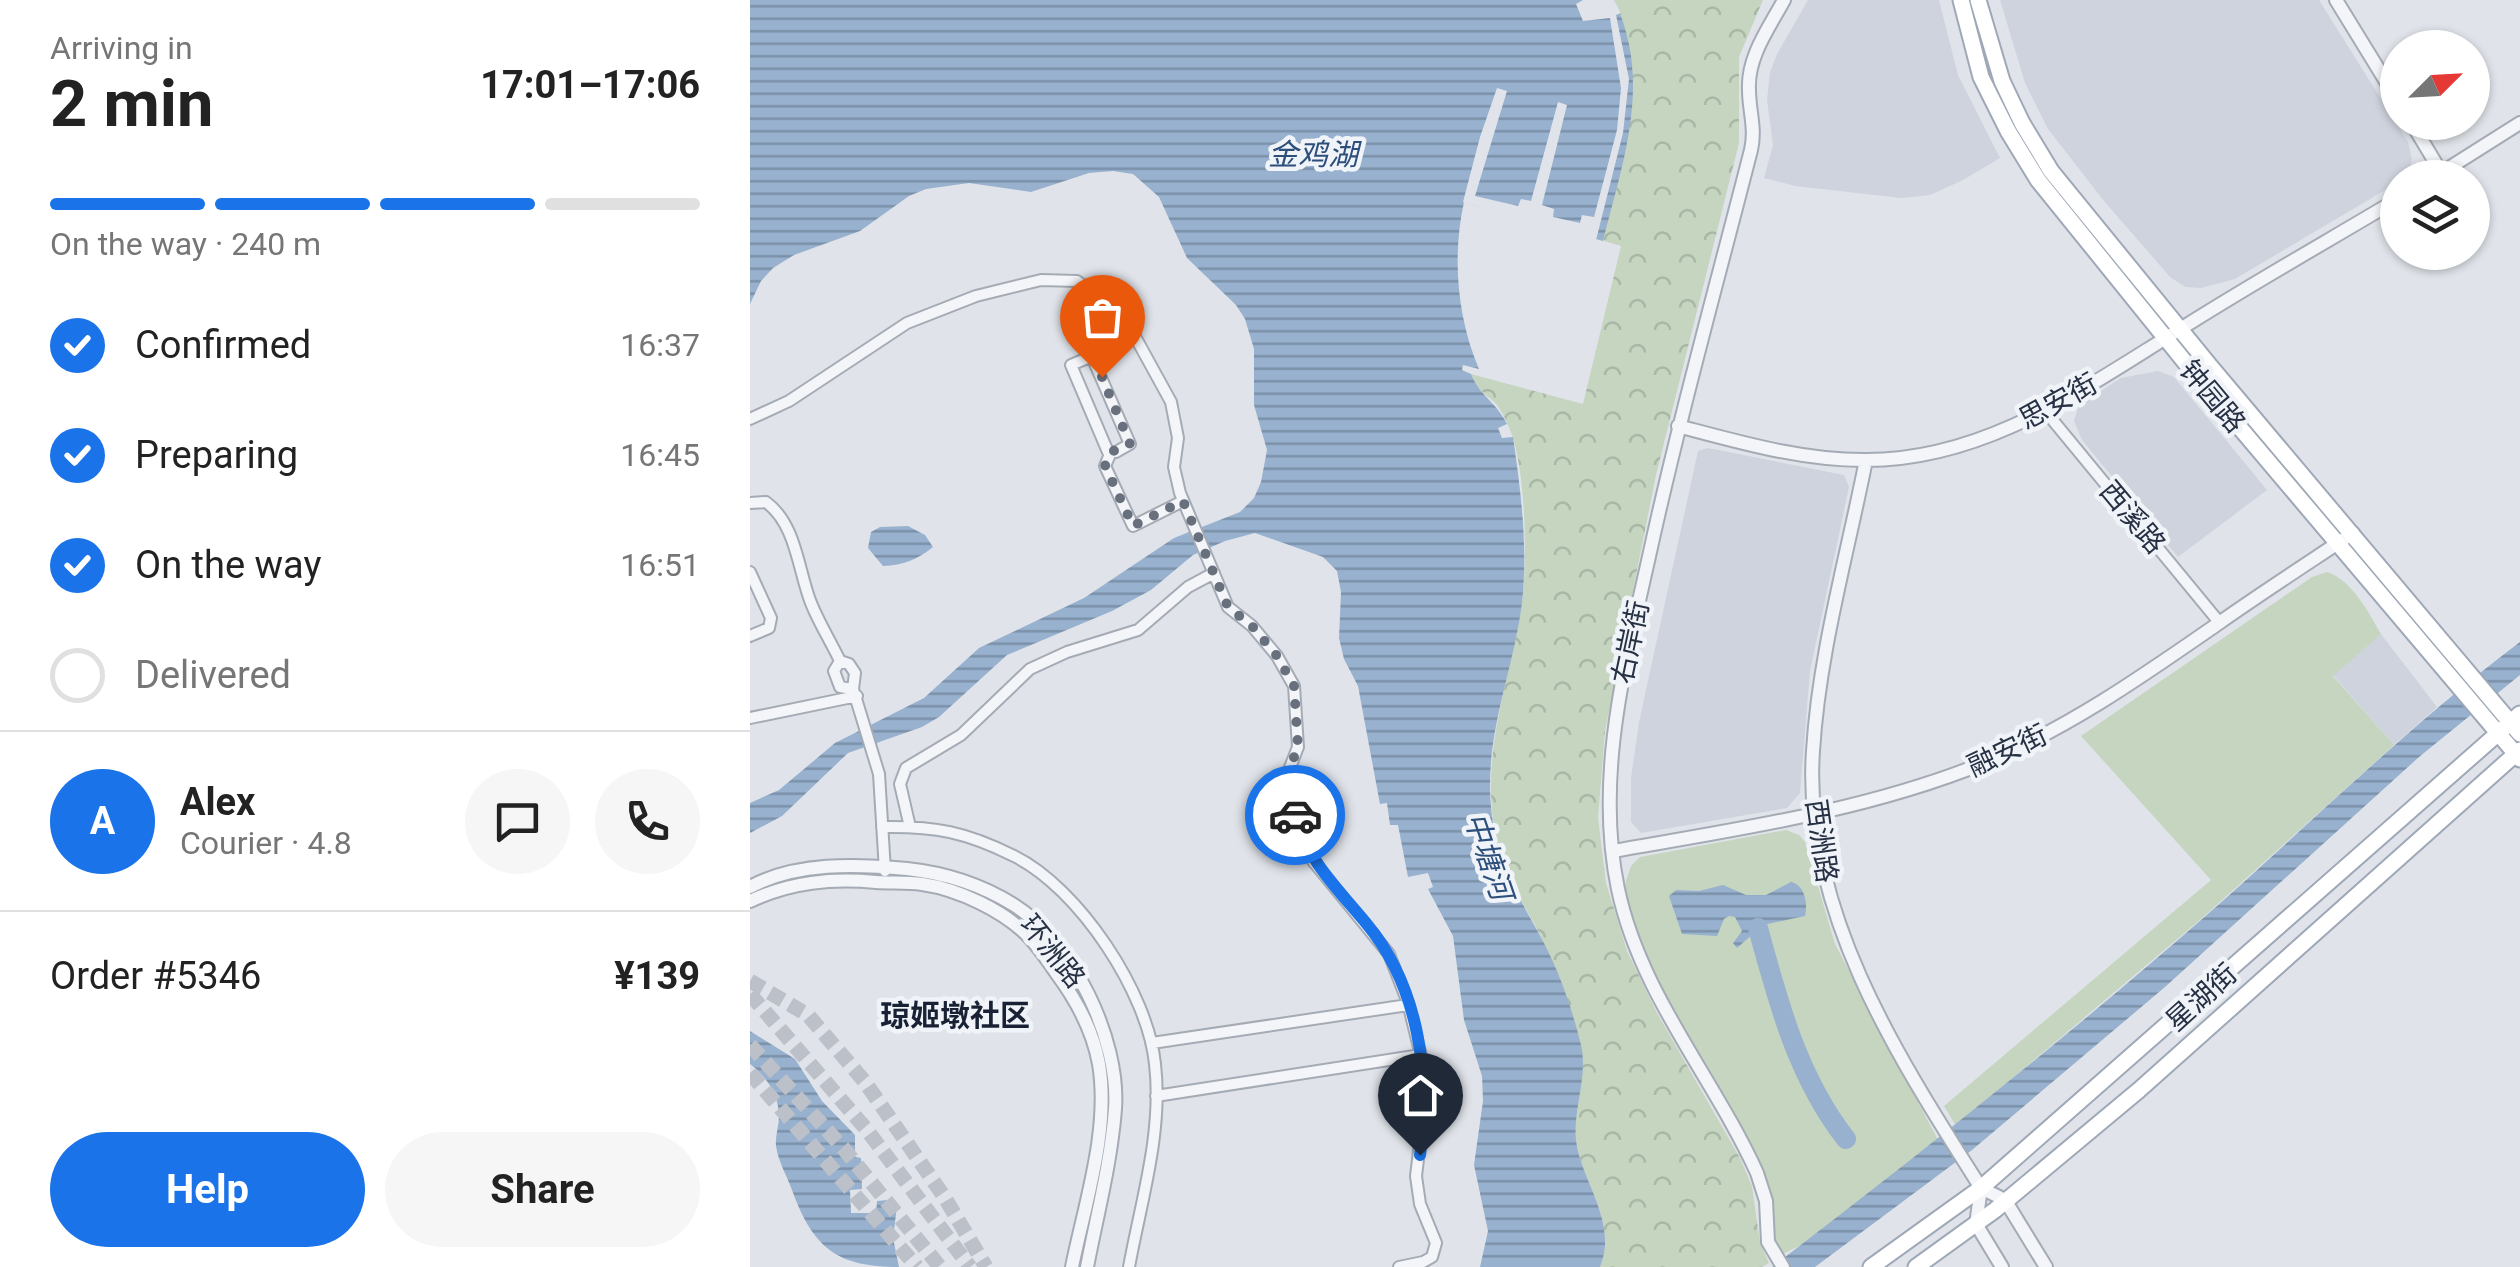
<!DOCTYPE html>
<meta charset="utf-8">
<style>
:root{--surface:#fff;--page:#f6f6f6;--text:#222;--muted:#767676;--line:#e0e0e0;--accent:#1a73e8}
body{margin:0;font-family:Roboto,"Noto Sans SC",sans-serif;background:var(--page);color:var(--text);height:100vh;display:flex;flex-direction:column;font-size:38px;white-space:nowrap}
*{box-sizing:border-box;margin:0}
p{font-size:32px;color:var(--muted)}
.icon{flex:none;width:55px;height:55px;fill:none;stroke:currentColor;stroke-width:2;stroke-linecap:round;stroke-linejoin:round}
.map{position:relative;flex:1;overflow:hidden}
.sheet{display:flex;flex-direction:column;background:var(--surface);width:750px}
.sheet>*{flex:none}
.needle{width:65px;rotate:66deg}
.buttons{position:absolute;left:1630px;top:30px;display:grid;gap:20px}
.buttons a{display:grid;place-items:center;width:110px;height:110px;border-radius:50%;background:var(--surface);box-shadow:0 2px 8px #0004;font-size:50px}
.pin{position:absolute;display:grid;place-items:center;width:85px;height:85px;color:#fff;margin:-102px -42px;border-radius:50% 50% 50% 0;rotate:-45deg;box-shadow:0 0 10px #0007}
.pin .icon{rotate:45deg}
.courier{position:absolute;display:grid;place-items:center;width:100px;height:100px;margin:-50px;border:8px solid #1a73e8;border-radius:50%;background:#fff;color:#222;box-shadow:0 2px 12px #0007}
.head em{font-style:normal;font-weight:700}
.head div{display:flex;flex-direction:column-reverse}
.head{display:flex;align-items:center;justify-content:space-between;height:170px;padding:0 50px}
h1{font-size:65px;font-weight:700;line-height:75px}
.bar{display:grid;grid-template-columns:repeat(4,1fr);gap:15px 10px;align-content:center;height:120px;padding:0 50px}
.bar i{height:12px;border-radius:8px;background:var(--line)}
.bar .selected{background:var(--accent)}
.bar p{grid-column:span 4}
.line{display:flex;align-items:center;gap:25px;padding:0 50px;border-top:2px solid var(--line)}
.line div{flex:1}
.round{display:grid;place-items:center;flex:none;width:105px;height:105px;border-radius:52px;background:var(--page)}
ol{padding:0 50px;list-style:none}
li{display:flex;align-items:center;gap:30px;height:110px}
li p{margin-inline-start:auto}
li .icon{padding:10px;border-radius:50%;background:var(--accent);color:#fff;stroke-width:4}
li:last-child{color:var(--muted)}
li i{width:55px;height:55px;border:5px solid var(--line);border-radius:50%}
.cta{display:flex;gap:20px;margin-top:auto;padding:20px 50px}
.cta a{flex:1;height:115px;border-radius:60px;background:var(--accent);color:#fff;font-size:40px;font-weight:700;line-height:115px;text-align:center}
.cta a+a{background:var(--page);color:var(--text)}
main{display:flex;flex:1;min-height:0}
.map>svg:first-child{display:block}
.built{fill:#ced3dd}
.grass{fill:#c5d5c0}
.park{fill:url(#park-crowns)}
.water{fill:url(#water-rules)}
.pier{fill:#e0e4ea}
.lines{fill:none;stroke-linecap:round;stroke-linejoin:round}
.river{stroke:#97b1ce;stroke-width:20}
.primary-tunnel{stroke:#bbc0c9;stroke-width:15;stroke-dasharray:15 8;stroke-linecap:butt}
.minor-casing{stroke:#a5abb5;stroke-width:14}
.tertiary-casing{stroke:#a5abb5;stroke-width:16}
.primary-casing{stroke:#9ea8b7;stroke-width:19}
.minor{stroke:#f3f5f8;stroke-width:10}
.tertiary{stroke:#f3f5f8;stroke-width:12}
.primary{stroke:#fff;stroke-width:15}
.done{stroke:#68707e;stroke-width:10;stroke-dasharray:0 18}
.route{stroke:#1a73e8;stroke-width:12}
.labels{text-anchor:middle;stroke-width:9;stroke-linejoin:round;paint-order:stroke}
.street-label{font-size:28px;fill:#273144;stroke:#f0f3f8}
.water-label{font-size:30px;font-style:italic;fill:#2c4f7c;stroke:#f0f3f8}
.neighbourhood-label{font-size:30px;font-weight:bold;fill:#192234;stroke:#f0f3f8}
</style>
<main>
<section class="sheet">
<div class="head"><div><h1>2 min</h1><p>Arriving in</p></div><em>17:01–17:06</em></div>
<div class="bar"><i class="selected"></i><i class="selected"></i><i class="selected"></i><i></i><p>On the way · 240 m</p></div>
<ol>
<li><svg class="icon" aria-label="check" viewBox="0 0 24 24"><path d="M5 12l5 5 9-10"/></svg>Confirmed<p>16:37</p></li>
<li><svg class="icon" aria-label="check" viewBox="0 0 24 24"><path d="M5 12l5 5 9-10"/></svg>Preparing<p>16:45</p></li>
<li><svg class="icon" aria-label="check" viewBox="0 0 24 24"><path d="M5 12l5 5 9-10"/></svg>On the way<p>16:51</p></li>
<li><i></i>Delivered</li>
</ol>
<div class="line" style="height:180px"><b class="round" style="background:var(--accent);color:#fff">A</b><div><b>Alex</b><p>Courier · 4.8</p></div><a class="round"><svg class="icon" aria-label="chat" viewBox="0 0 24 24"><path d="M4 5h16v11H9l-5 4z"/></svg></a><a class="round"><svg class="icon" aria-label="phone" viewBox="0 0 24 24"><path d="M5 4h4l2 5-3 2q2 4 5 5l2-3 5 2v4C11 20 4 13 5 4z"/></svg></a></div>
<div class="line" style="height:130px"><div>Order #5346</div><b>¥139</b></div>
<div class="cta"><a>Help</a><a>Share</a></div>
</section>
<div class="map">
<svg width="1770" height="1267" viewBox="0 0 1770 1267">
<defs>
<pattern id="park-crowns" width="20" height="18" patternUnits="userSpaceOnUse" patternTransform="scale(2.5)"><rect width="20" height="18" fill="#c5d5c0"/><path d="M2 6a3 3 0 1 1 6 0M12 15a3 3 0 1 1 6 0" fill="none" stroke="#a9b7a6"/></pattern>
<pattern id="water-rules" width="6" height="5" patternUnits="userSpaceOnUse" patternTransform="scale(2.5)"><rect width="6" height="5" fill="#97b1ce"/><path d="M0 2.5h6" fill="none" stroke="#7b91a9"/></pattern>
</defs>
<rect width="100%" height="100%" fill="#e0e4ea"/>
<!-- built -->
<path class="built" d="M 1058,0 L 1189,0 L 1208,75 L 1250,158 L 1213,180 L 1180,195 L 1151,198 L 1045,186 L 1014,178 L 1023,145 L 1017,100 L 1020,72 L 1027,54 Z
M 1250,0 L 1569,0 L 1658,142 L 1662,159 L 1660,169 L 1652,177 L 1648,178 L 1647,183 L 1485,279 L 1451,288 L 1435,287 L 1420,277 L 1354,201 L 1298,129 L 1275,83 Z
M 1408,371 L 1424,377 L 1517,490 L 1428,557 L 1332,440 L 1324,421 L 1329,405 L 1371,378 Z
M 958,448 L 1094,475 L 1099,487 L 1060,671 L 1050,793 L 1037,808 L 891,833 L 881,822 L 881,778 L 889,722 L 948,451 Z
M 1631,634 L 1687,707 L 1644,745 L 1583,675 Z"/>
<!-- grass -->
<path class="grass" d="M 1577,572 C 1602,580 1619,613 1631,634 L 1583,676 L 1644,745 L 1451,919 L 1206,1126 L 1194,1106 L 1461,880 L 1331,736 L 1562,577 Z
M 1036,830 L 1049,835 L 1055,842 L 1085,944 L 1188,1140 L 1051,1245 L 1031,1255 C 1017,1230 1024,1202 1014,1174 L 904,975 L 886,930 L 875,894 L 876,881 L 881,866 L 890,857 Z"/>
<!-- park -->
<path class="park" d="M 864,0 L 1013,0 L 989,57 L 989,143 L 906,475 L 855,731 L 848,818 L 856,883 L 877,951 L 907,1013 L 990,1158 L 1002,1186 L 1010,1243 L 1019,1263 L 1012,1267 L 850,1267 C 867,1226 837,1188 828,1151 C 819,1116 839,1081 830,1045 C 823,1013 803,960 788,931 C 772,901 755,875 747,841 C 728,761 758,687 771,609 C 778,566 776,477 762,435 C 758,425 752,409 744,402 C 733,392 726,388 721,374 L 833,404 L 871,246 L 841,237 Z"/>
<!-- water -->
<path class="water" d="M 0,0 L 864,0 C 903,80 873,161 853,241 L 714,202 C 702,256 707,318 729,369 L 713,365 L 712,370 L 721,374 C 729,395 747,403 757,424 L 748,428 L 752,438 L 763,437 C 771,492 778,547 772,603 C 761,687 725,753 747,842 C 756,875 772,903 788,932 C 807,965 822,1008 831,1045 C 839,1081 819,1116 828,1151 C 837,1188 867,1226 850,1267 L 730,1267 L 738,1231 L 724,1165 L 733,1101 L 732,1076 L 714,1020 L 703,936 L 678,889 L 683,887 L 678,873 L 658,877 L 648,825 L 640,825 L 637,803 L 630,804 L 608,686 L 594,659 L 589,638 L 591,592 L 587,571 L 573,557 L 505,533 L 475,541 L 443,555 L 401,590 L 362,611 L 257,655 L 189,717 L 172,727 L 98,753 L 32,816 L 0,833 L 0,803 L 29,790 L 85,743 L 174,698 L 229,648 L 334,598 L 424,538 L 490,512 L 504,498 L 511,482 L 517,450 L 504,405 L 504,349 L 495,319 L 486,305 L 437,258 L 409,197 L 383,174 L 363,171 L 339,173 L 281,192 L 219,183 L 176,189 L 159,196 L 110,231 L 44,255 L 23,268 L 11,281 L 0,304 Z
M 158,526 L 175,535 L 183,547 C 167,560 153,565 133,566 L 118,548 L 121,532 L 130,527 Z
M 1770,642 L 1770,675 L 1669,757 L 1415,987 L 1222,1150 L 1065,1267 L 1022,1267 C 1168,1156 1312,1041 1451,920 C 1557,827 1657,727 1770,642 Z
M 1041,882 C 1055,885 1058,904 1055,916 L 1013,925 L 987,948 L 983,943 L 992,931 L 985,917 L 979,916 L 974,919 L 967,936 L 932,934 L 919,896 L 926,890 L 949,891 L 973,885 L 996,895 L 1016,895 Z
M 0,1031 L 45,1059 L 72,1101 L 105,1135 L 105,1157 L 111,1158 L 112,1189 L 100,1190 L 101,1213 L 126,1213 L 127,1201 L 138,1200 L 139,1206 L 147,1206 L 143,1238 L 149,1267 C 87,1267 63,1248 42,1190 C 37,1176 28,1161 26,1146 C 25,1136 29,1126 29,1116 C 29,1095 16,1076 0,1064 Z"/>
<!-- pier -->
<path class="pier" d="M 833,0 L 864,0 L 871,13 L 866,15 L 879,79 L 873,133 L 846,240 L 713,202 L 730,137 L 747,88 L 757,91 L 725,196 L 768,206 L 771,199 L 781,201 L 808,102 L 817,105 L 792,205 L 804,209 L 803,217 L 830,223 L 832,215 L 844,217 L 867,130 L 871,88 L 860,18 L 833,21 L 826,4 Z"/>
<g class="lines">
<!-- river -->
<path class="river" d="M 1008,928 C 1028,1002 1048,1078 1096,1139"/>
<!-- primary-tunnel -->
<path class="primary-tunnel" d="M 0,981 L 58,1015 L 115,1082 L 195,1198 L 236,1267
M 0,994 L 117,1130 L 220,1267
M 0,1045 L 94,1149 L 190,1267
M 0,1073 L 167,1267"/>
<defs>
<path id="minor" d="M 342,357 L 380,444 L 366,452 L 358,452 L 321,365 L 347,354 L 353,345 L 339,304 L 344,294
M 1296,412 L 1469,622
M 0,419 L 39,401 L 157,323 L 226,296 L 291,280 L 327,281 L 356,303 L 382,331 L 421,402 L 428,438 L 424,467 L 430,493 L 478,607 L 502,626 L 527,656 L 544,686 L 548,747 L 539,770 L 540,796 L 550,834 L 563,861 L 639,954 L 658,1003 L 673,1064 L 675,1102 L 666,1176 L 670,1204 L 686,1243 L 682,1257 L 673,1262 L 649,1267
M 361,452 L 355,466 L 383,526 L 433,501
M 0,503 L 16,502 C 47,525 48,571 61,603 C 69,623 81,642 90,661 L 99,664 L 105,673 L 103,689 L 129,774 L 135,871
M 0,572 L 21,618 L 19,628 L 0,636
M 90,661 L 84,671 L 90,687 L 103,689
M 0,718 L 107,696
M 132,827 C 185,826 216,832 264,856 C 329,888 398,993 405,1064 C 413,1132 391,1201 379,1267
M 160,827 L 150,784 L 156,768 L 211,735 L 280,669 L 317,652 L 388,630 L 438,587 L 464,573
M 402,1043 L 658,1005
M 406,1096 L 671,1055"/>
<path id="tertiary" d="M 1586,0 L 1648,101
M 1661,122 L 1691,172
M 1683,178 L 1770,123
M 928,426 C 989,442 1050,460 1114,460 C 1235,461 1334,388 1432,328 C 1503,283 1576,242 1648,199
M 1116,460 C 1097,556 1069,653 1063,751 C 1052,910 1149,1059 1231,1188 L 1255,1200 L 1296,1267
M 863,851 C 988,829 1115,811 1234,763 C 1319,728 1394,675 1469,623 C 1513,592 1558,563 1603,533
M 0,887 C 46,862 106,864 157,869 C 195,873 232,885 264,905 C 323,942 370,1040 365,1109 C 361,1162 347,1215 337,1267
M 0,901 C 41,882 81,878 126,882 C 141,883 157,882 172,884 C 208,889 255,911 280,938 C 290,949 299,962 307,974 C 327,1001 343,1031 349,1064 C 360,1129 335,1203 322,1267
M 1231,1188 L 1226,1224 L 1252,1267
M 1033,1267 L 1018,1242 L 1016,1201 L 1007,1173 C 964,1078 890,994 868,889 C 845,779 874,668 898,561 C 928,423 966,287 1001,150 C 1006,128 999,111 999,90 C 997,57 1019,28 1034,0"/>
<path id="primary" d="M 1211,0 L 1231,77 L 1258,131 L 1288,180 L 1447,377 L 1770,759
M 1228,0 L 1252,81 L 1272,123 L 1301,171 L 1460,366 L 1770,734
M 1121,1267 L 1231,1188 L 1770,714
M 1166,1267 L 1245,1210 L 1389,1090 L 1770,750"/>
</defs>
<!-- minor casing -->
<use href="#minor" class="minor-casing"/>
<!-- tertiary casing -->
<use href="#tertiary" class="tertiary-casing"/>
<!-- primary casing -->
<use href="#primary" class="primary-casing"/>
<!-- minor -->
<use href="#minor" class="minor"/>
<!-- tertiary -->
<use href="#tertiary" class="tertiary"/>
<!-- primary -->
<use href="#primary" class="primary"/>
</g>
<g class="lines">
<!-- done -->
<path class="done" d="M 352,377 L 380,444 L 361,452 L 355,466 L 383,526 L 433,501 L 478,607 L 502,626 L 527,656 L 544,686 L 548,747 L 539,770 L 545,815"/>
<!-- route -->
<path class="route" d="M 545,815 C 557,860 587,888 616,923 C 669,986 681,1076 670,1155"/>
</g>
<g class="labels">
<!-- street labels -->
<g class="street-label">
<text transform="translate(1463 396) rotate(50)" y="10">钟园路</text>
<text transform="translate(1308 401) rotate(-29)" y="10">思安街</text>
<text transform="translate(1383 517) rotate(50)" y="10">西溪路</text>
<text transform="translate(880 642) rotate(-78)" y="10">右岸街</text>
<text transform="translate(1257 750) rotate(-25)" y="10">融安街</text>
<text transform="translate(1072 841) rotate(82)" y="10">西洲路</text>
<text transform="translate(303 951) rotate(51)" y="10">环洲路</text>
<text transform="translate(1451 997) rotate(-42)" y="10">星湖街</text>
</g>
<!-- water labels -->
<g class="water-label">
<text x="563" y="165">金鸡湖</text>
<text transform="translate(738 856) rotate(71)" y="10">中塘河</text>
</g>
<!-- neighbourhood labels -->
<g class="neighbourhood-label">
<text x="205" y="1026">琼姬墩社区</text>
</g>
</g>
</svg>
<div class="buttons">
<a><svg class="needle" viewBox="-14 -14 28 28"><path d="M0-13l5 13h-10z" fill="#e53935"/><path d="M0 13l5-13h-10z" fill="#767676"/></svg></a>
<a><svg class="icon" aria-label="layers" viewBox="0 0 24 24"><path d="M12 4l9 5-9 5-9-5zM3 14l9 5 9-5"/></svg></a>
</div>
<div class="pin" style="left:352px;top:377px;background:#ea580c"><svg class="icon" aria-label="bag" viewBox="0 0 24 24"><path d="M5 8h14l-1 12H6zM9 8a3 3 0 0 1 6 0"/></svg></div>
<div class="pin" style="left:670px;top:1155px;background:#1f2937"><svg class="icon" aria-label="home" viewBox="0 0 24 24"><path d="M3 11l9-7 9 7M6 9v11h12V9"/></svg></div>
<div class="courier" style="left:545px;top:815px"><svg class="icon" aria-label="car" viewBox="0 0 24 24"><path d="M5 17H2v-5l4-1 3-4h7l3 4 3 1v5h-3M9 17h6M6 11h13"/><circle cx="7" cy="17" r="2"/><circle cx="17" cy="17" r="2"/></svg></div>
</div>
</main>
